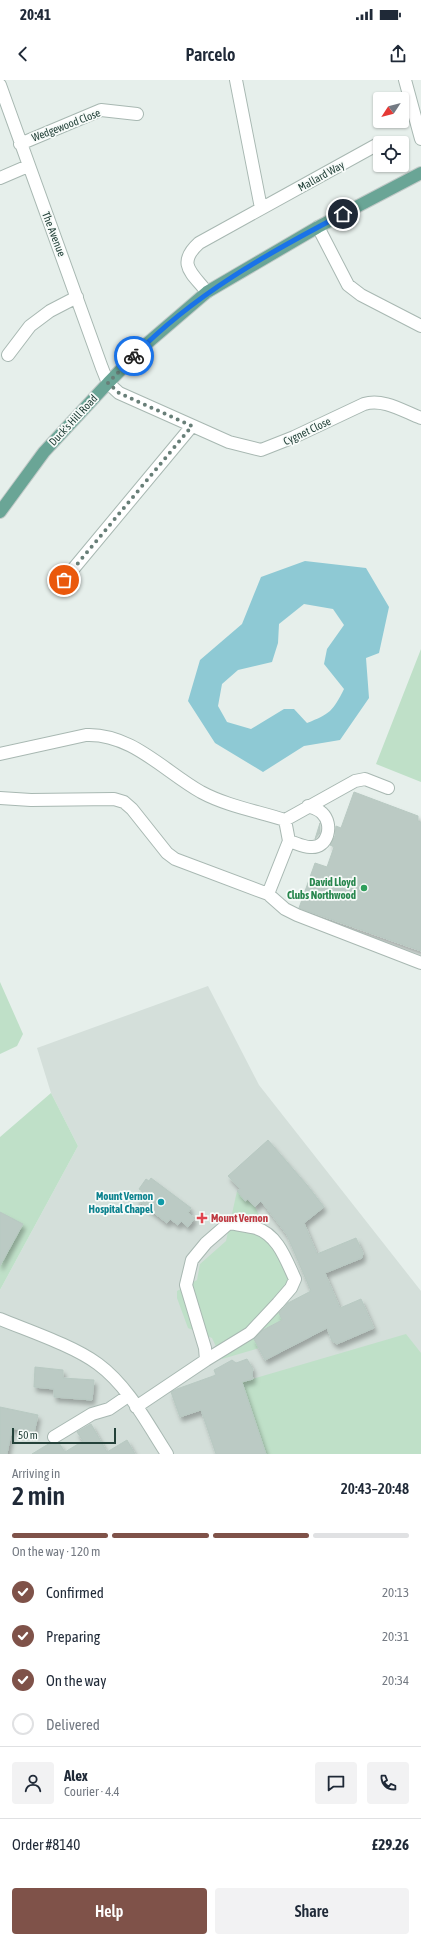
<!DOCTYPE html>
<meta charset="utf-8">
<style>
:root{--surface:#fff;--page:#f2f2f3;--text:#1f2937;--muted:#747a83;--line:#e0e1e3;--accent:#7f5249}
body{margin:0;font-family:"Asap Condensed",sans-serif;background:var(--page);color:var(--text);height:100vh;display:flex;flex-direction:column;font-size:15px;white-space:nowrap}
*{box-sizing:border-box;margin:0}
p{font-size:13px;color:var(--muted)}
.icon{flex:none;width:22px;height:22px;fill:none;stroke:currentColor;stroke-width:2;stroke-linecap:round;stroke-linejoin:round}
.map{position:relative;height:1374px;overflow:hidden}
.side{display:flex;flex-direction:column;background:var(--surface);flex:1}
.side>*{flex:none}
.needle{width:26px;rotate:234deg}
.buttons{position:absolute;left:373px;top:12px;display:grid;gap:8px}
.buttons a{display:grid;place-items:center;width:36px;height:36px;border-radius:4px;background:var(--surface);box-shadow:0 1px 3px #0004;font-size:20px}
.scale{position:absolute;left:12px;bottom:10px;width:104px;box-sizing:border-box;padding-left:4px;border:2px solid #24423a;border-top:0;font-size:11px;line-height:14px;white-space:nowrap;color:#24423a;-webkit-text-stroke:3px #f7fbf9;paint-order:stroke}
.pin{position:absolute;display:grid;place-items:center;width:34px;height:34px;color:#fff;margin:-17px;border:2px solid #fff;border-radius:50%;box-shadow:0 1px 4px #0007}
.courier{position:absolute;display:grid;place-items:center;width:40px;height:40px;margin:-20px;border:3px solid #1a73e8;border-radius:50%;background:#fff;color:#222;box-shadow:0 1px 5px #0007}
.headline em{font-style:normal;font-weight:600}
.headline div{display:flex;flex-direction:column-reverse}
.headline{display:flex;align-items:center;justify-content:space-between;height:68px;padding:0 12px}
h1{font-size:26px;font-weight:600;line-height:30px}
.bar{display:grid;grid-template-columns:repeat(4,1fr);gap:6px 4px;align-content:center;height:48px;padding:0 12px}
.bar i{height:5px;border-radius:3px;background:var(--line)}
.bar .current{background:var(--accent)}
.bar p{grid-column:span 4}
.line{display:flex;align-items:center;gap:10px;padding:0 12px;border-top:1px solid var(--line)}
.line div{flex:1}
.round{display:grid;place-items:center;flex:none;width:42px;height:42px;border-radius:4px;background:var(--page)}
ol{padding:0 12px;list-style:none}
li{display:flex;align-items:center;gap:12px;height:44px}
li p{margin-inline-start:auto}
li .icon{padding:4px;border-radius:50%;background:var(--accent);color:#fff;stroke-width:4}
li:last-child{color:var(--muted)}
li i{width:22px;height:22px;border:2px solid var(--line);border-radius:50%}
.cta{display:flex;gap:8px;margin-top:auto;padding:8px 12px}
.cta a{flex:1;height:46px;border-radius:4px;background:var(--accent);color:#fff;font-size:16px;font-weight:600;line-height:46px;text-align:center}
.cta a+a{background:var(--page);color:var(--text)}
.status{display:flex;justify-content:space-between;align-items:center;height:28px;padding:0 20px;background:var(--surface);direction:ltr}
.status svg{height:11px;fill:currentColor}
header{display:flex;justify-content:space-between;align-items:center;height:52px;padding:0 12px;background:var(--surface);font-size:18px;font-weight:600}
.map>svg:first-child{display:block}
.built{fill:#d4dfda}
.green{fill:#bfe0c8}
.water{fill:#8ec9d4;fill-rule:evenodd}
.building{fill:#bbcac4;stroke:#b8c9c2;filter:url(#shadow)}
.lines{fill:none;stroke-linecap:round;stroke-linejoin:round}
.minor-casing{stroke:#a8b8b2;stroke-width:14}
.major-casing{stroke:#c2cac8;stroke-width:14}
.minor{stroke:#fff;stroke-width:12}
.major{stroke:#6aa596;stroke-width:12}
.done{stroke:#687f78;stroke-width:4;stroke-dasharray:0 7.2}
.route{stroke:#1a73e8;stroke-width:5}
.leisure-dot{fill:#2e9e5b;stroke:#f7fbf9;stroke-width:1.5}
.culture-dot{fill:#0f9aa8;stroke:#f7fbf9;stroke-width:1.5}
.health-dot{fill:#e0444e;stroke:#f7fbf9;stroke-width:1.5}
.labels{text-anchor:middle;stroke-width:3.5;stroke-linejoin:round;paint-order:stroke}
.street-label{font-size:11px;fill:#24423a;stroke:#f7fbf9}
.leisure-label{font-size:11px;font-weight:bold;fill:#27864d;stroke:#f7fbf9;text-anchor:end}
.culture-label{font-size:11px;font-weight:bold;fill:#0d838f;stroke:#f7fbf9;text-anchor:end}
.health-label{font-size:11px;font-weight:bold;fill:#be3a42;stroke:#f7fbf9;text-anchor:start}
</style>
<div class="status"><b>20:41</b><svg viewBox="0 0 49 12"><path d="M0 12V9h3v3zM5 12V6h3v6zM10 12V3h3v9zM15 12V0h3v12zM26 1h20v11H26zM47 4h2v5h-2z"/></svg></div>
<header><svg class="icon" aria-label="back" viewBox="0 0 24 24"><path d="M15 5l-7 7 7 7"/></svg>Parcelo<svg class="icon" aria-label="share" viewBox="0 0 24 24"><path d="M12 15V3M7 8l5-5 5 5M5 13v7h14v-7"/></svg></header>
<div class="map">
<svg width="421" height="1374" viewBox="0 0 421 1374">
<defs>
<filter id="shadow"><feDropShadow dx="2.5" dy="4.5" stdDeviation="2" flood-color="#0004"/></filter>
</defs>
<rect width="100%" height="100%" fill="#e6efeb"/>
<!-- built -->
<path class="built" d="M 208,906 L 259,1005 L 421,1211 L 421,1374 L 0,1374 L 0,1210 L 78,1066 L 51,1013 L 37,968 Z"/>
<!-- green -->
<path class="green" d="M 421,569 L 421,702 L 376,684 Z
M 0,902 L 23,954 L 17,966 L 0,974 Z
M 51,1013 L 78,1066 L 0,1210 L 0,1057 Z
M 237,1111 L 255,1127 L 291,1193 L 277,1229 L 282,1240 L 252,1255 L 259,1268 L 222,1279 L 212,1258 L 188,1248 L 177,1218 L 177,1211 L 197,1200 L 200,1184 L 226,1161 Z
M 406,1254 L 421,1273 L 421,1374 L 266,1374 L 242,1302 Z"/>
<!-- water -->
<path class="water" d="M 305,481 L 366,488 L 389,527 L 379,573 L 366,578 L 369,618 L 340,660 L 304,666 L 263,692 L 215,663 L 188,621 L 200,580 L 242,544 L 261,497 ZM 304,524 L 333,529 L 344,545 L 327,569 L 324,584 L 344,609 C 333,631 330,634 307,643 L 294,629 L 284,629 L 251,649 L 227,642 L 218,626 L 222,604 L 238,590 L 272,582 L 278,563 L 279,544 Z"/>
<!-- building -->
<path class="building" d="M 354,712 L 418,736 L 418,741 L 421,742 L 421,871 L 299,828 L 315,783 L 327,787 L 334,767 L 330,765 L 335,756 L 336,746 L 341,748 Z
M 320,743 L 320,753 L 315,759 Z
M 268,1060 L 307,1105 L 324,1127 L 304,1143 L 317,1174 L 356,1158 L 363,1173 L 362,1178 L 325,1193 L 340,1228 L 361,1219 L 374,1248 L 337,1264 L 332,1261 L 327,1248 L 265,1280 L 254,1259 L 263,1250 L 282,1240 L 279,1233 L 288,1223 L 311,1211 L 287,1155 L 261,1121 L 255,1127 L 248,1119 L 245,1121 L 237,1111 L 240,1109 L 228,1096 Z
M 151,1098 L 191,1128 L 188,1133 L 195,1138 L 188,1147 L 181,1141 L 178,1145 L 170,1139 L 167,1143 L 137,1120 L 142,1111 L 139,1109 L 146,1099 L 149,1101 Z
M 0,1132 L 23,1144 L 0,1186 Z
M 247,1279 L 253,1289 L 252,1294 L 253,1299 L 242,1302 L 266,1374 L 216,1374 L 201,1330 L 180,1337 L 171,1312 L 177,1309 L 216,1295 L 214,1290 L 232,1280 L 236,1283 Z
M 35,1287 L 63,1290 L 63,1298 L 94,1300 L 92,1320 L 54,1317 L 54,1309 L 34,1307 Z
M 0,1327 L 38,1335 L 34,1353 L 12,1348 L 7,1374 L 0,1374 Z
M 91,1344 L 107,1372 L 127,1360 L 135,1374 L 32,1374 L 50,1363 L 55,1364 L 59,1363 L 65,1372 L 83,1361 L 77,1352 Z"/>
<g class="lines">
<defs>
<path id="minor" d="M 236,0 L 261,128
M 405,0 L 421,59
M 0,5 L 102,288 L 108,303 L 119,313 L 229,362 L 261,370 L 294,357 L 364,324 C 383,318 403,331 421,338
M 20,64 L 101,30 L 137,34
M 0,98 L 28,86
M 318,147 L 348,205 L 361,215 L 421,246
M 207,212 C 192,193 176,184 199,163 L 380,63
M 8,275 L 30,246 L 50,231 L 77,217
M 64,500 L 192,346
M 0,674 L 86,655 C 131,653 164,691 201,712 C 227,726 257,731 285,740 L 355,701 L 365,699 L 388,708
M 0,718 L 31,720 L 114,719 L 124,722 L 132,729 L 167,773 L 175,779 L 268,814 L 285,829 L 297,835 L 421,883
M 289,761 C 296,763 303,767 310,767 C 328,769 334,744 322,733 C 318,729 313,728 308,726
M 268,814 L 289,761 L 285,740
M 0,1239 C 29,1251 74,1266 98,1284 C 128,1306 147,1343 167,1374
M 136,1327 L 206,1280 L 205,1268 L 186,1205 L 192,1180 L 206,1163 L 229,1143 C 238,1145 248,1146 256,1148 C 278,1155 286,1180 295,1199 L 291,1208 L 278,1223 L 250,1253 L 206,1280
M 54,1357 L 92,1334 L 109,1329 L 128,1316"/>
<path id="major" d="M 0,432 L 44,372 L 108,303 L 144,266 L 207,212 L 318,147 L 421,93"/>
</defs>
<!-- minor casing -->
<use href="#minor" class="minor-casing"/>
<!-- major casing -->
<use href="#major" class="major-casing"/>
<!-- minor -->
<use href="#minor" class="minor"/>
<!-- major -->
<use href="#major" class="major"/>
</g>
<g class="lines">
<!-- done -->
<path class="done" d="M 64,500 L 192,346 L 119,313 L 108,303 L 134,276"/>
<!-- route -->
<path class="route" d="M 134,276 C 193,215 268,173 343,134"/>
</g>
<!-- markers -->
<circle class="leisure-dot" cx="364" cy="808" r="4"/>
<circle class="culture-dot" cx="161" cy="1122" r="4"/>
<path class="health-dot" d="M200 1132h4v4h4v4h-4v4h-4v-4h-4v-4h4z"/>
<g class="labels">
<!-- street labels -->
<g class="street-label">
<text transform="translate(66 45) rotate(-21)" y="4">Wedgewood Close</text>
<text transform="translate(321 96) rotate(-29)" y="4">Mallard Way</text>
<text transform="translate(54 154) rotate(69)" y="4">The Avenue</text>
<text transform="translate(73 340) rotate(-47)" y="4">Duck's Hill Road</text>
<text transform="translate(307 351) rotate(-25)" y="4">Cygnet Close</text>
</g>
<!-- leisure labels -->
<g class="leisure-label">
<text x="356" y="806">David Lloyd<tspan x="356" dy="13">Clubs Northwood</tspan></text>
</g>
<!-- culture labels -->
<g class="culture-label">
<text x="153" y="1120">Mount Vernon<tspan x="153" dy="13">Hospital Chapel</tspan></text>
</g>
<!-- health labels -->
<g class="health-label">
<text x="211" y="1142">Mount Vernon</text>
</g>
</g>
</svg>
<div class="buttons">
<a><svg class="needle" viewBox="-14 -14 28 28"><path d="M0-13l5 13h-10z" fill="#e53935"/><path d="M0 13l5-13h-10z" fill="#747a83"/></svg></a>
<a><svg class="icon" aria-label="locate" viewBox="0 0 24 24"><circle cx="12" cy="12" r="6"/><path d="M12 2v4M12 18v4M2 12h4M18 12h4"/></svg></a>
</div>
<div class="scale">50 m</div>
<div class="pin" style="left:64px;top:500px;background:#ea580c"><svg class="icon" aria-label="bag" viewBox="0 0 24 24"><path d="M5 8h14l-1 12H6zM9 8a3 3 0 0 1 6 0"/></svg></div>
<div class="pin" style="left:343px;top:134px;background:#1f2937"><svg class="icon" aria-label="home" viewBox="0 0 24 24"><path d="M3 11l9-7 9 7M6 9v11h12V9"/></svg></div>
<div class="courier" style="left:134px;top:276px"><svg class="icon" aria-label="bike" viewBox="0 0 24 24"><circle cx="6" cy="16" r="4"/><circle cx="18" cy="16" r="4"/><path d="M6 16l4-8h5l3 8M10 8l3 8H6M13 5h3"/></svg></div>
</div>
<section class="side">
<div class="headline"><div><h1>2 min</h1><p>Arriving in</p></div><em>20:43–20:48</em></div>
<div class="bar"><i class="current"></i><i class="current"></i><i class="current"></i><i></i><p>On the way · 120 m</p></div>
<ol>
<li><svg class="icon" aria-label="check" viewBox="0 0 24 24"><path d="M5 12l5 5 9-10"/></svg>Confirmed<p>20:13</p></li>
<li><svg class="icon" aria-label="check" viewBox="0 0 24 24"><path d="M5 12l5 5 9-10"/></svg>Preparing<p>20:31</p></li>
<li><svg class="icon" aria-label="check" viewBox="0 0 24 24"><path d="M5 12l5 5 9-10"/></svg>On the way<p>20:34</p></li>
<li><i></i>Delivered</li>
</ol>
<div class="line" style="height:72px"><a class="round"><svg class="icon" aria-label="person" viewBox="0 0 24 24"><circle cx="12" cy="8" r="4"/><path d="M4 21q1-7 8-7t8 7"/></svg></a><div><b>Alex</b><p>Courier · 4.4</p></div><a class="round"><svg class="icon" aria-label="chat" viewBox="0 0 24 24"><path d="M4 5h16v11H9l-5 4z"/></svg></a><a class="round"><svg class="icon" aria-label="phone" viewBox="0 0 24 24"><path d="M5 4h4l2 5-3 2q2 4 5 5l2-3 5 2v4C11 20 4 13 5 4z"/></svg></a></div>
<div class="line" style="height:52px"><div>Order #8140</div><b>£29.26</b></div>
<div class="cta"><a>Help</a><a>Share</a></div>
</section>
